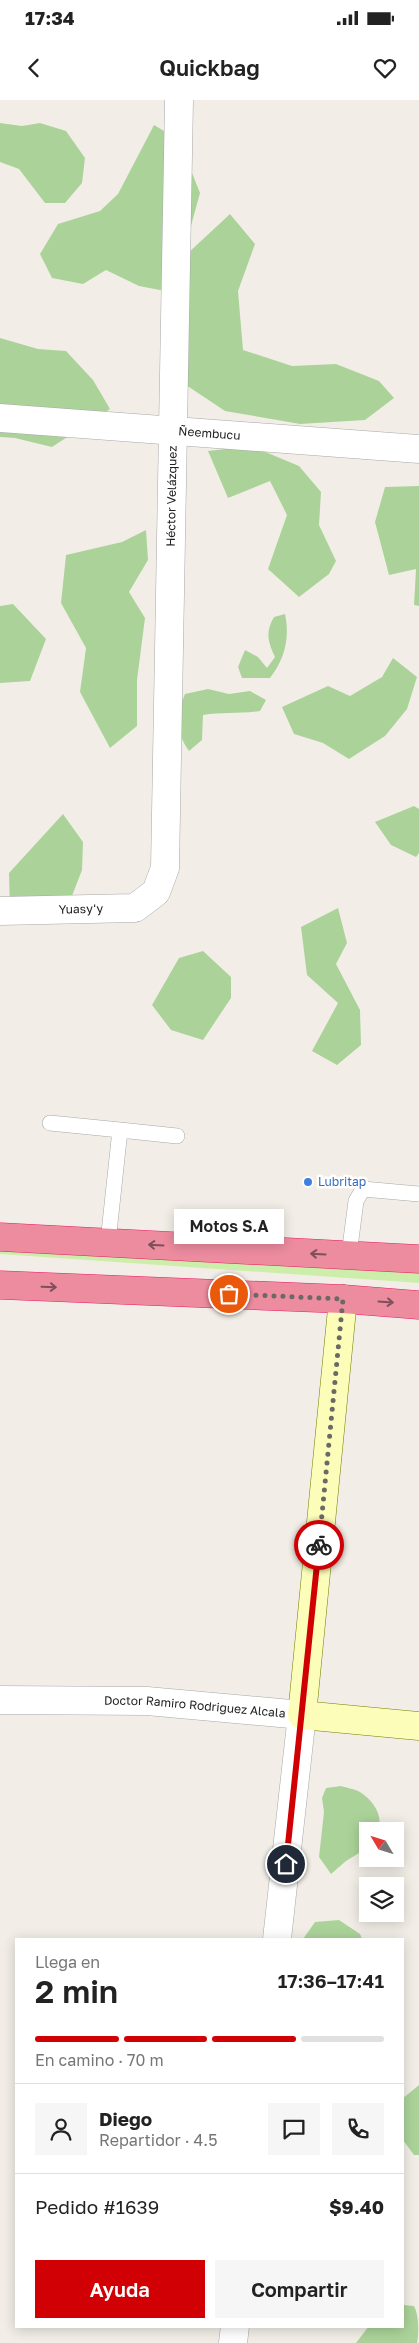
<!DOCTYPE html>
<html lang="es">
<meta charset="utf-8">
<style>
:root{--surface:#fff;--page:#f6f6f6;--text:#222;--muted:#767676;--line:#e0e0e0;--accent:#d10004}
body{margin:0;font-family:"Golos Text",sans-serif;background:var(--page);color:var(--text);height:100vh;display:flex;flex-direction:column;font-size:19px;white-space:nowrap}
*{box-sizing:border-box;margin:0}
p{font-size:16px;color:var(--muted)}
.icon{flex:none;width:28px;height:28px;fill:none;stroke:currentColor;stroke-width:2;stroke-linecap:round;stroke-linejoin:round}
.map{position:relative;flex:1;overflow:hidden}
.details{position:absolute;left:15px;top:1838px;width:389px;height:390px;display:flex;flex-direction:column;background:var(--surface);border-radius:0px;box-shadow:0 2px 12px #0003}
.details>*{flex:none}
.needle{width:32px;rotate:308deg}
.controls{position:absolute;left:359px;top:1722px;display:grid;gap:10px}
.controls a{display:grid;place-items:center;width:45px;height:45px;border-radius:0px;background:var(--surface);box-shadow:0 2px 12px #0003;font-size:25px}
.pin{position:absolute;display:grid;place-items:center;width:42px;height:42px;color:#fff;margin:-21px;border:2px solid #fff;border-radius:50%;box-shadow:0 1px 5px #0007}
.courier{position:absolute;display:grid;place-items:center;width:50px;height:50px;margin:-25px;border:4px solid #d10004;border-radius:50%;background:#fff;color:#222;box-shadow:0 1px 6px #0007}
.bubble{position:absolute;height:35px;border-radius:0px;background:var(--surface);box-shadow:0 2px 12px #0003;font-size:16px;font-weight:600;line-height:35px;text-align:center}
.overview em{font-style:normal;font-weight:600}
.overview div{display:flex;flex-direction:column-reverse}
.overview{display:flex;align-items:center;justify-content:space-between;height:85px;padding:0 20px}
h1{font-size:32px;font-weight:600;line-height:38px}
.bar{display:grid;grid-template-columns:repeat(4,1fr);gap:8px 5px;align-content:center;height:60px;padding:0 20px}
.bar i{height:6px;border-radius:4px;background:var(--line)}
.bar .active{background:var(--accent)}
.bar p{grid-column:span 4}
.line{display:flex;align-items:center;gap:12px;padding:0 20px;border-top:1px solid var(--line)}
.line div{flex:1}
.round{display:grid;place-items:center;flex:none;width:52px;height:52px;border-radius:0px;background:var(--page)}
.button{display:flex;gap:10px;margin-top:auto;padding:10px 20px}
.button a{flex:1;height:58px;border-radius:0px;background:var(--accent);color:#fff;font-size:20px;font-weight:600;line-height:58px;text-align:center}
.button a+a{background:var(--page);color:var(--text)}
.status{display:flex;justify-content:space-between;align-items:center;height:35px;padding:0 25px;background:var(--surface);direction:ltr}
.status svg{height:14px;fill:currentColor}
header{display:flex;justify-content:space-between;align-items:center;height:65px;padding:0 20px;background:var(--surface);font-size:22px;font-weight:600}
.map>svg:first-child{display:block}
.grass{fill:#cdeeaa}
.forest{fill:#abd399}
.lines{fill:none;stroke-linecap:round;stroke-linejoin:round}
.lane-casing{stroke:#a8a8a8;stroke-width:16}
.street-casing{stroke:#a8a8a8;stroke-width:29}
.secondary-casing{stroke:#747f00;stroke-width:29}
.highway-casing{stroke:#e61d66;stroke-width:29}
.lane{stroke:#fff;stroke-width:15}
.street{stroke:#fff;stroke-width:28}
.secondary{stroke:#fbfdb9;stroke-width:28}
.highway{stroke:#ed8b9f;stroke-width:28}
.oneway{stroke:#7d515a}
.done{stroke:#6a6966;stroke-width:5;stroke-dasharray:0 9}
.route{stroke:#d10004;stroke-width:6}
.shop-dot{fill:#3f7fe0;stroke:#fff;stroke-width:2}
.labels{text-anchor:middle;stroke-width:5;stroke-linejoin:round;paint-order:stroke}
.street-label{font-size:12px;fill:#212121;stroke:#fff}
.shop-label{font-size:12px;fill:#366cbe;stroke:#fff;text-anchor:start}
</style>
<div class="status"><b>17:34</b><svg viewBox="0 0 49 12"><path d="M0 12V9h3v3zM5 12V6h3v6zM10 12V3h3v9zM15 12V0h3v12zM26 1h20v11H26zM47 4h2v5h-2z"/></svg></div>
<header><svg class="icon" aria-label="back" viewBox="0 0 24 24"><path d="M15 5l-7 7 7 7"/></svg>Quickbag<svg class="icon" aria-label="heart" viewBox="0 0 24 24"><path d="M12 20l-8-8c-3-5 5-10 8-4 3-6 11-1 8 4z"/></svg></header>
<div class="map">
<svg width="419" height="2243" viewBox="0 0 419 2243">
<rect width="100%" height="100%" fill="#f2eee7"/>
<!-- grass -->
<path class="grass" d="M 0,1144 L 419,1171 L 419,1183 L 0,1154 Z"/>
<!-- forest -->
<path class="forest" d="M 0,23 L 22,26 L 40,23 L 66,31 L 85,58 L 82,83 L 65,103 L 45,103 L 19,69 L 0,62 Z
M 154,25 L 179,40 L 200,93 L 186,144 L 165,191 L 139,186 L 106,170 L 83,184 L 52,178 L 40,154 L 58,124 L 100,111 L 118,94 Z
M 230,114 L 255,144 L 238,191 L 243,250 L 292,266 L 336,264 L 379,281 L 394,298 L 365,320 L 300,324 L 225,311 L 174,277 L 187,154 Z
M 0,238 L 38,249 L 66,251 L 93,280 L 110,309 L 52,347 L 15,338 L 0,337 Z
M 251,346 L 299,366 L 321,392 L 319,425 L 336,461 L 329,474 L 299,497 L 268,469 L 287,415 L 270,381 L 228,398 L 208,351 Z
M 419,386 L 419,506 L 414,505 L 416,469 L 389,475 L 375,422 L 385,387 Z
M 146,430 L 148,460 L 129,492 L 145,518 L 137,580 L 137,626 L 110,648 L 80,592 L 86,548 L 61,503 L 66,455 L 122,442 Z
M 13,504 L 46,539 L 30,581 L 0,583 L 0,506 Z
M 285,514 C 290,537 285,559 270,578 L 242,578 L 238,567 L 245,550 L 258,557 L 267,568 L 275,557 C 268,542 265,532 274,517 Z
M 393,558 L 417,577 L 407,609 L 385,636 L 349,659 L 323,643 L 294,634 L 282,607 L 328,586 L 350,596 L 382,577 Z
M 208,589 L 229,594 L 250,591 L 266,600 L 260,611 C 240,614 222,612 203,615 L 202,640 L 189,651 C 175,631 176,616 185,594 Z
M 414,706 L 419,709 L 419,753 L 416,757 L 391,745 L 375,722 Z
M 63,714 L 83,742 L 82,770 L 70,801 L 10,811 L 9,773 Z
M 338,808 L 347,843 L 336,864 L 360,910 L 361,945 L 337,965 L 312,951 L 338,903 L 307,875 L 301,827 Z
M 203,851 L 231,877 L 231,898 L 203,940 L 171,930 L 152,905 L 179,858 Z
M 341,1686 C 347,1688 355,1689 360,1692 C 373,1700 384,1716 378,1731 L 368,1731 L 367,1748 L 346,1761 L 331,1774 L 319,1757 L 324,1712 L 322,1698 L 326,1688 Z
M 339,1820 L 360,1834 L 362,1839 L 303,1839 L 315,1822 Z
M 419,1985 L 419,2055 L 414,2055 L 403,2040 L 402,1999 Z
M 403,2205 L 414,2206 C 419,2215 419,2233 417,2243 L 356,2243 L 369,2226 L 402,2226 Z"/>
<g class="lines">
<defs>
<path id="lane" d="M 50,1023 L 120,1030 L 108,1142
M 120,1030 L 177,1036
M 349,1155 L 356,1101 L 363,1089 L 419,1094"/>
<g id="street">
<path id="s1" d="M 0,318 L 419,349"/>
<path id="s2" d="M 0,811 L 135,808 L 156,792 L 165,768 L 179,0"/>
<path id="s3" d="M 0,1600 L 147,1601 L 302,1615 L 277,1839"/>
<path d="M 233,2243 L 235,2226"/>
</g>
<path id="secondary" d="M 343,1199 L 302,1615 L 419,1626"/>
<path id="highway" d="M 0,1137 L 419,1159
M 0,1185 L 343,1199 L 419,1205"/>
</defs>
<!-- lane casing -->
<use href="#lane" class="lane-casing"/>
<!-- street casing -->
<use href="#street" class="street-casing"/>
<!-- secondary casing -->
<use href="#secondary" class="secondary-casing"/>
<!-- highway casing -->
<use href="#highway" class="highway-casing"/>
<!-- lane -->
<use href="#lane" class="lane"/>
<!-- street -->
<use href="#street" class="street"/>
<!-- secondary -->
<use href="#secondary" class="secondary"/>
<!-- highway -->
<use href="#highway" class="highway"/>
</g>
<!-- one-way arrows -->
<defs><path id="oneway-shaft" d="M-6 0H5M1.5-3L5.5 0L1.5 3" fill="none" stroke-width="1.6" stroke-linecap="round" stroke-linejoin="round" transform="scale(1.25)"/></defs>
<g class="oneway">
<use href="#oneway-shaft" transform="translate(156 1145) rotate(-177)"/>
<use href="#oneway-shaft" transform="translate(318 1154) rotate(-177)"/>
<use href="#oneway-shaft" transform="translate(49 1187) rotate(2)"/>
<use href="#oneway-shaft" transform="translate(386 1202) rotate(4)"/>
</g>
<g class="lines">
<!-- done -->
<path class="done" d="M 229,1194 L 343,1199 L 319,1445"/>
<!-- route -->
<path class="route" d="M 286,1764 L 319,1445"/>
</g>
<!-- markers -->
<circle class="shop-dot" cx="308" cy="1082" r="5"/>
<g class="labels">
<!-- street labels -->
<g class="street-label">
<text dy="4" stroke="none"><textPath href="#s1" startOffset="210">Ñeembucu</textPath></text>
<text dy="4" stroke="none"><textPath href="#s2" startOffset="559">Héctor Velázquez</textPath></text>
<text dy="4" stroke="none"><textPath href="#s2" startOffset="81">Yuasy'y</textPath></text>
<text dy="4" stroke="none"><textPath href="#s3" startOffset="195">Doctor Ramiro Rodriguez Alcala</textPath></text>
</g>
<!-- shop labels -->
<g class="shop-label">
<text x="318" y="1086">Lubritap</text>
</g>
</g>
</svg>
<div class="controls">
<a><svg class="needle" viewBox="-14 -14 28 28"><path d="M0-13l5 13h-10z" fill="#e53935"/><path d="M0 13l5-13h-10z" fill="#767676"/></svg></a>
<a><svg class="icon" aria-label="layers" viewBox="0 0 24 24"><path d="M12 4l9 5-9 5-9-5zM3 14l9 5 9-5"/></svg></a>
</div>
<div class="pin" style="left:229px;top:1194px;background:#ea580c"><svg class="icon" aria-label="bag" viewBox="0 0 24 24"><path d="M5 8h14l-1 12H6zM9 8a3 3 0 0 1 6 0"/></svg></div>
<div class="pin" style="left:286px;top:1764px;background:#1f2937"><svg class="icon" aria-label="home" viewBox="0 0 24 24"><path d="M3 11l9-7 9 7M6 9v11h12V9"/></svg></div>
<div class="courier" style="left:319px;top:1445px"><svg class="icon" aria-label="bike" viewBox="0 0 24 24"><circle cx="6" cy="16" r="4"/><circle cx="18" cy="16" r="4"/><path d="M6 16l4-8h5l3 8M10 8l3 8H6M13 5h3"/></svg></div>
<div class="bubble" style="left:174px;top:1109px;width:110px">Motos S.A</div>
<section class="details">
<div class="overview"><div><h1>2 min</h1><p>Llega en</p></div><em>17:36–17:41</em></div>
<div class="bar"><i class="active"></i><i class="active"></i><i class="active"></i><i></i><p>En camino · 70 m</p></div>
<div class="line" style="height:90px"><a class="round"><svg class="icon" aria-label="person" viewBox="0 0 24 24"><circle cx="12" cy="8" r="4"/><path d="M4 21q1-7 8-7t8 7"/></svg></a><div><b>Diego</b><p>Repartidor · 4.5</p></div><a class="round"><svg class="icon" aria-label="chat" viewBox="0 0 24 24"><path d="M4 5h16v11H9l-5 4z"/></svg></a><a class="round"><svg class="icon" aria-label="phone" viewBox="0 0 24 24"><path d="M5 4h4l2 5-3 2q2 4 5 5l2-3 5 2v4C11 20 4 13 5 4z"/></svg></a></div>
<div class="line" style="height:65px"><div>Pedido #1639</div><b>$9.40</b></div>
<div class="button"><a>Ayuda</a><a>Compartir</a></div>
</section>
</div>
